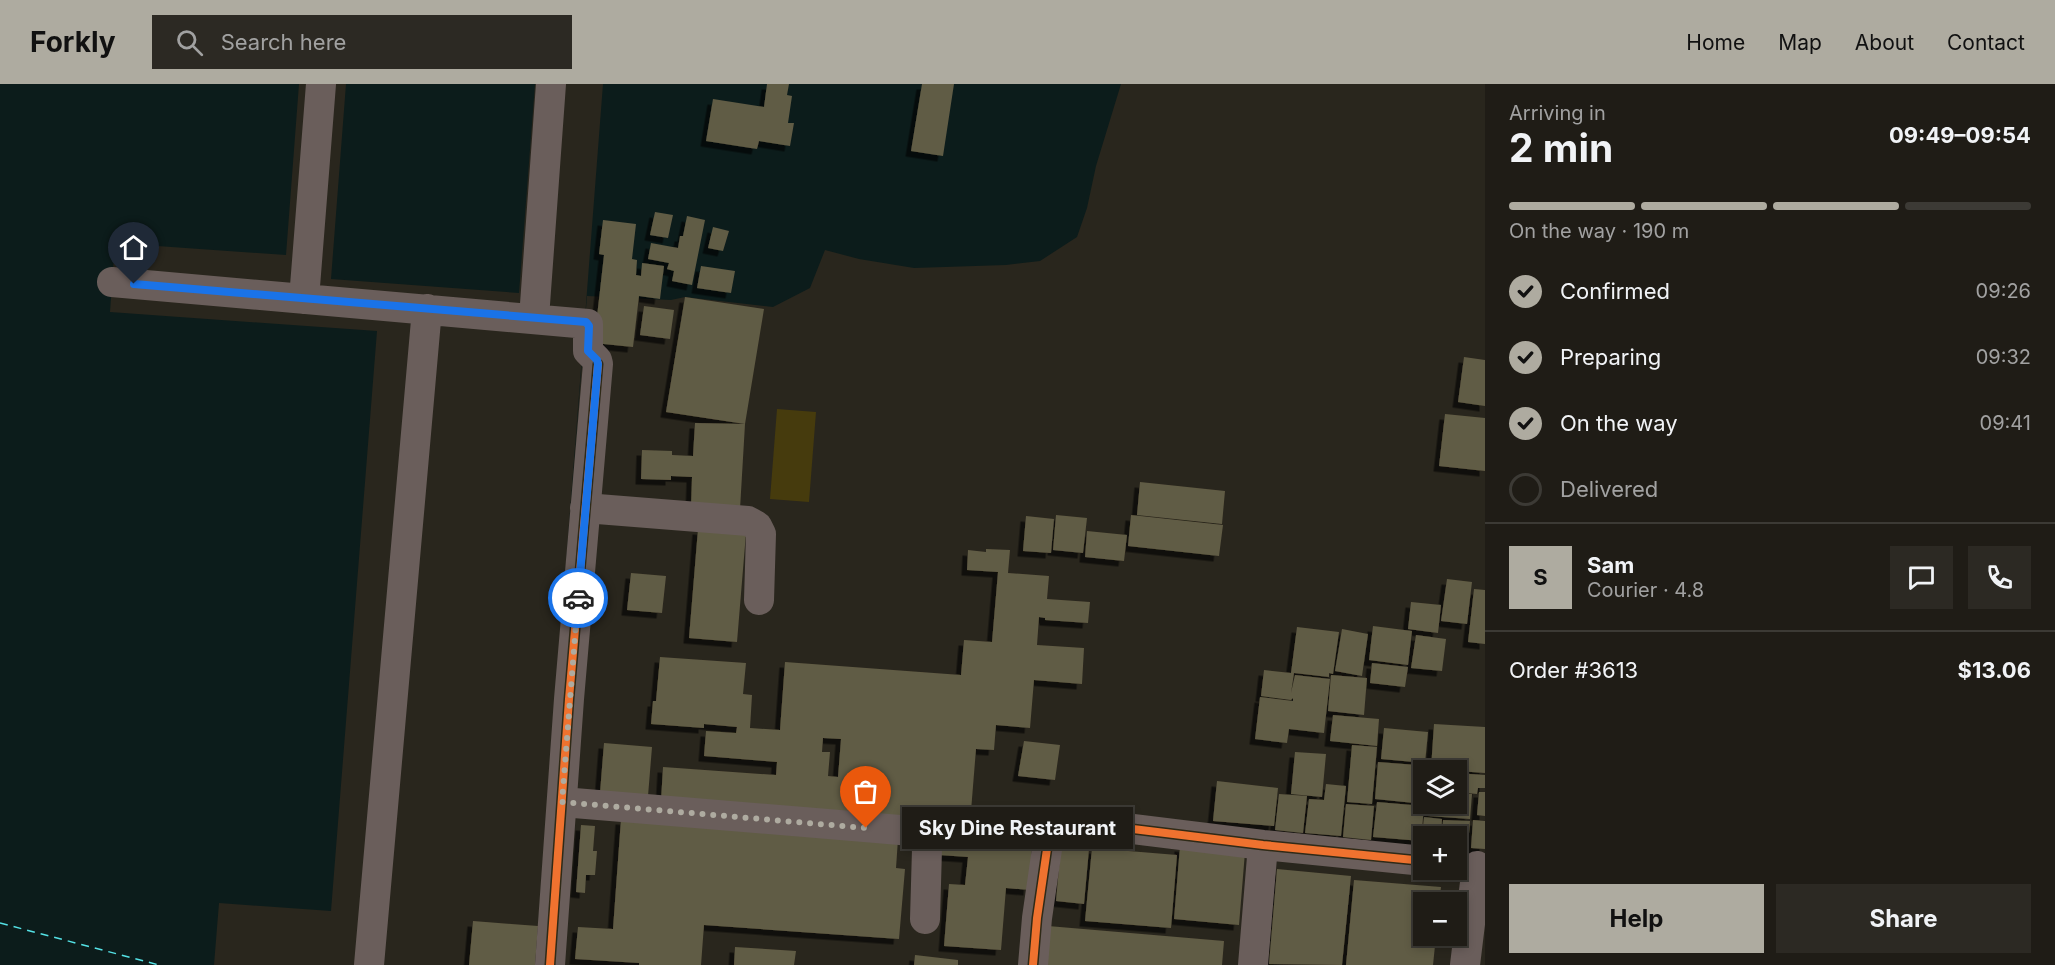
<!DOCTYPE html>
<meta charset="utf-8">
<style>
:root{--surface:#1f1c16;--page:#2c2923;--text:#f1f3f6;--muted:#a1a1a1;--line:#3c3a35;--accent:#aeaba0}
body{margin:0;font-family:Inter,sans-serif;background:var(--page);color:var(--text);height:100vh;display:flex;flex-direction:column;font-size:22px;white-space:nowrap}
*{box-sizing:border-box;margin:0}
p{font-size:20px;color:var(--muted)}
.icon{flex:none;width:33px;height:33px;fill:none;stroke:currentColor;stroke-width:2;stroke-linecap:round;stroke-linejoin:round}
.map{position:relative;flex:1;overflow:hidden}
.panel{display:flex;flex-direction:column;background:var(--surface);width:570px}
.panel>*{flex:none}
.controls{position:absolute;left:1413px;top:676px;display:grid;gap:12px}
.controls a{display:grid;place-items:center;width:54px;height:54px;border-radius:0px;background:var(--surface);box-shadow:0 3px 9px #0003,0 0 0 2px var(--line);font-size:30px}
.pin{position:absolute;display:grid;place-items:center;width:51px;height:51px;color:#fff;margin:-62px -26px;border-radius:50% 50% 50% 0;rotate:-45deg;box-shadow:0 0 6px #0007}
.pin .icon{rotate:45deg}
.courier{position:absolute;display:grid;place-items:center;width:60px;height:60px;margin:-30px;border:4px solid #1a73e8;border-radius:50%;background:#fff;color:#222;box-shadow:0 2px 8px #0007}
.bubble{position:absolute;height:42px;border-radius:0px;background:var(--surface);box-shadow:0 3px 9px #0003,0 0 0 2px var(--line);font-size:20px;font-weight:700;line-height:42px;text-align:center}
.overview em{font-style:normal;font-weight:700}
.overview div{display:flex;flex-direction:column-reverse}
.overview{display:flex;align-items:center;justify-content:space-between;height:102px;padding:0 24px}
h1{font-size:39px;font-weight:700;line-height:45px}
.bar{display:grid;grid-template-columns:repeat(4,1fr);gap:9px 6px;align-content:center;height:72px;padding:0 24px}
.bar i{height:8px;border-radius:4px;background:var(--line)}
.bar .active{background:var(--accent)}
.bar p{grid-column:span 4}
.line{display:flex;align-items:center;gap:15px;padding:0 24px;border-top:2px solid var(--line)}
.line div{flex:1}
.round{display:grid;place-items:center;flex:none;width:63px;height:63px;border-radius:0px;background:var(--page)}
ol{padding:0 24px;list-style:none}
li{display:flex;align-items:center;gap:18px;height:66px}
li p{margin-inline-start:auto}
li .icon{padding:6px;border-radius:50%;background:var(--accent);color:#111;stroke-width:4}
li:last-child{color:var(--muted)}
li i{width:33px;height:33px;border:3px solid var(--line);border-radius:50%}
.button{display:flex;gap:12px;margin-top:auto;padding:12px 24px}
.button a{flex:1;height:69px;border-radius:0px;background:var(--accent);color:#111;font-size:24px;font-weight:700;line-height:69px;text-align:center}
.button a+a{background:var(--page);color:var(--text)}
header{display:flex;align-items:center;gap:36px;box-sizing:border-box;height:84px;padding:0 30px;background:var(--accent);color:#111}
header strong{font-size:28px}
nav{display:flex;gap:33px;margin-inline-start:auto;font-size:21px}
.search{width:420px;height:54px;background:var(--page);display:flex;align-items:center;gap:15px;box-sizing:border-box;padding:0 21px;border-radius:0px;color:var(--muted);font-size:22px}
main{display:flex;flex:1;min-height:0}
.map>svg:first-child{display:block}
.green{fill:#463b0d}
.water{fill:#0c1c1b}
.pier{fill:#29261d}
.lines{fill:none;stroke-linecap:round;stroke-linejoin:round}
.ferry{stroke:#54e1e5;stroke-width:1.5;stroke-dasharray:8 6;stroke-linecap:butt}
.building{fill:#615b44;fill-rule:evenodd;filter:url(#shadow)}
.minor{stroke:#6a5e5b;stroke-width:30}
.cycleway-casing{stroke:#2f2a17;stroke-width:11}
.cycleway{stroke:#ef722f;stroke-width:8}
.done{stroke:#aeaba0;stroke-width:6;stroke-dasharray:0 10.8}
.route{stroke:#1a73e8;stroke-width:8}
</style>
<header>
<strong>Forkly</strong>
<div class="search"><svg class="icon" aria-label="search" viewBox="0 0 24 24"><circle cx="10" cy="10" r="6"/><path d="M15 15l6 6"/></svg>Search here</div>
<nav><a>Home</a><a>Map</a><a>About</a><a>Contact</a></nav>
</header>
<main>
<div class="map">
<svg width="1485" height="881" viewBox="0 0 1485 881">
<defs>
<filter id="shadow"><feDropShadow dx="-5.5" dy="5.5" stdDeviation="0" flood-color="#0009"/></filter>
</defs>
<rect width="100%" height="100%" fill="#29261d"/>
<!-- green -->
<path class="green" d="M 777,325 L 816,328 L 809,418 L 770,415 Z"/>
<!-- water -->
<path class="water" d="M 0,0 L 1121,0 L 1096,82 L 1087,124 L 1077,153 L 1040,177 L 1006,181 L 914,184 L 859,175 L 825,166 L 810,204 L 773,223 L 685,213 L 671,216 L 587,212 L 535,881 L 0,881 Z"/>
<!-- pier -->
<path class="pier" d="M 299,0 L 346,0 L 331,195 L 519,209 L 535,0 L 603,0 L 535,881 L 214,881 L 219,819 L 331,827 L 377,247 L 110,228 L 115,159 L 286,171 Z"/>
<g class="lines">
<!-- ferry -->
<path class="ferry" d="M 0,839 L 159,881"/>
</g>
<!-- building -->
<path class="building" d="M 767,0 L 789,0 L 787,11 L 792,12 L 788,39 L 794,39 L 790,62 L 759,57 L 757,65 L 706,57 L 713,15 L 764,23 Z
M 922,0 L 954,0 L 943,72 L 911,67 Z
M 655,128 L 673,131 L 668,154 L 650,151 Z
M 687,132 L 705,136 L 692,201 L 672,197 L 674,187 L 667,185 L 669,179 L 648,175 L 651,159 L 678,164 L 680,152 L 683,152 Z
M 603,136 L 636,140 L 632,175 L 637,176 L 636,191 L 641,192 L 642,179 L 664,182 L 660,215 L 639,212 L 633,263 L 594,259 L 604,171 L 599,170 Z
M 713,143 L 729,147 L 723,167 L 708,164 Z
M 701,182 L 735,187 L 731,209 L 697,204 Z
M 685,213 L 764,225 L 745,340 L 666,328 Z
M 644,222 L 674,226 L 670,255 L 640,251 Z
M 1464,273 L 1485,276 L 1485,322 L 1458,318 Z
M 1445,330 L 1485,334 L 1485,387 L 1439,382 Z
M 695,339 L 745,340 L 740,425 L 691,423 L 692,393 L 671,392 L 671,396 L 641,395 L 642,366 L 672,367 L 672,371 L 693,372 Z
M 1140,398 L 1225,407 L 1222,440 L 1137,431 Z
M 1056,431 L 1087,434 L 1083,469 L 1053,466 Z
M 1131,431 L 1223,441 L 1219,472 L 1128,462 Z
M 1026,432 L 1054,435 L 1051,469 L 1023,467 Z
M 698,445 L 746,449 L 737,558 L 689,554 Z
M 1087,447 L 1127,451 L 1124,477 L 1085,473 Z
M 986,465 L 1010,466 L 1008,489 L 1049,492 L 1047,515 L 1090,518 L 1088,539 L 1045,536 L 1045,534 L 1039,533 L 1037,561 L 1084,564 L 1082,600 L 1034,596 L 1030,644 L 996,641 L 994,666 L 976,665 L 971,727 L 1034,732 L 1029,806 L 1006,804 L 1001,866 L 944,862 L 949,800 L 965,801 L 968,773 L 939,771 L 941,741 L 661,717 L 663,683 L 776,691 L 777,678 L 704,672 L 706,647 L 736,649 L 737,643 L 704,640 L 704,644 L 651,640 L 653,617 L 656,617 L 660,573 L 746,579 L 743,610 L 752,611 L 750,644 L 780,646 L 785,578 L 961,591 L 964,556 L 992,558 L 998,488 L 967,486 L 968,466 L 986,468 ZM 823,654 L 841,655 L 838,693 L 828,692 L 830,668 L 822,668 Z
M 631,489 L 666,492 L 662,529 L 627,526 Z
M 1447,495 L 1472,498 L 1467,540 L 1441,537 Z
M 1474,505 L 1485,506 L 1485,560 L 1468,558 Z
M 1411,518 L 1441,521 L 1438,549 L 1408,545 Z
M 1373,542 L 1412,547 L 1408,581 L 1369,576 Z
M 1297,543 L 1339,548 L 1333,590 L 1329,589 L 1329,593 L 1294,589 L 1291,609 L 1295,591 L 1330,595 L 1324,649 L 1289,645 L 1287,659 L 1255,655 L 1260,613 L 1293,617 L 1293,614 L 1291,616 L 1261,612 L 1264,586 L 1291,589 Z
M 1342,545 L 1368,550 L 1362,592 L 1335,587 Z
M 1416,551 L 1446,555 L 1442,587 L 1411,584 Z
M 1372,579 L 1408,583 L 1405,603 L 1370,599 Z
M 1331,591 L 1367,594 L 1364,631 L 1328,627 Z
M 1333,631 L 1379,635 L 1377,662 L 1330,657 Z
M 1434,640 L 1485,643 L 1485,689 L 1431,685 Z
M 1384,644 L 1428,648 L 1425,679 L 1381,675 Z
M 1024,657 L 1060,661 L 1055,696 L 1018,692 Z
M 604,659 L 652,663 L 648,712 L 600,709 Z
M 1352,661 L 1377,663 L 1372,720 L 1347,718 Z
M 1295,668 L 1326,670 L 1322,713 L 1291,710 Z
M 1378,678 L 1430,682 L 1429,687 L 1424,687 L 1424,720 L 1375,715 Z
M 1456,689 L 1485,691 L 1485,704 L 1478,704 L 1477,710 L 1456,708 Z
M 1217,697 L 1278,704 L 1274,742 L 1213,737 Z
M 1326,700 L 1346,702 L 1341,752 L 1305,749 L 1309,715 L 1324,716 Z
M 1479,708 L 1485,708 L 1485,732 L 1477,731 Z
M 1279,710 L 1307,712 L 1303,749 L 1275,746 Z
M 1456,710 L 1472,710 L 1470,735 L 1428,732 L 1429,720 L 1456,720 Z
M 1377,718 L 1424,722 L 1421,757 L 1373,753 Z
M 1346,720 L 1374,722 L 1371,756 L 1343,753 Z
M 1424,733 L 1442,735 L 1441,753 L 1422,753 Z
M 621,735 L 898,755 L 896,784 L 905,785 L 899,855 L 704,841 L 701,881 L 639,881 L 639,879 L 575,875 L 578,843 L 613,845 Z
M 1443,736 L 1470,737 L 1468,762 L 1456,761 L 1456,753 L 1442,753 Z
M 1473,736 L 1485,737 L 1485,765 L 1471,764 Z
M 581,741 L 595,742 L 593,767 L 597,767 L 595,791 L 586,791 L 585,809 L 576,808 Z
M 1061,762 L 1089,765 L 1084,820 L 1056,817 Z
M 1180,762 L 1245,768 L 1239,841 L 1174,835 Z
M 1092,764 L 1177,771 L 1171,844 L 1085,837 Z
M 1277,785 L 1351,792 L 1342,881 L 1269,880 Z
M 1354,796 L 1441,803 L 1439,819 L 1424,819 L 1424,852 L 1436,852 L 1433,881 L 1346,881 Z
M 473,837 L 538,842 L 535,881 L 469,881 Z
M 1048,842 L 1224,857 L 1222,881 L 1045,881 Z
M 735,863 L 796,867 L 794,881 L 734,881 Z
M 915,871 L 958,876 L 958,881 L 914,881 Z"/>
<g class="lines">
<!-- minor -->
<path class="minor" d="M 112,198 L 588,240 L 588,267 L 597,276 L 598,280 L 569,615 L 550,881
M 304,215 L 321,0
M 534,234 L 551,0
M 585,424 L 748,437 L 757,442 L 761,450 L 759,516
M 562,718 L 912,747 L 924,757 L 927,765 L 925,835
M 369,881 L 427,225
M 1033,881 L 1037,834 L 1048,758 C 1054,745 1061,740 1076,738 L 1263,761 L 1424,777
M 1253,881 L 1263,761
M 1465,881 L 1477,782"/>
<defs>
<path id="cycleway" d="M 550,881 L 569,615 L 598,280
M 1033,881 L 1037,834 L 1048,758 C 1054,745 1061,740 1076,738 L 1263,761 L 1424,777"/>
</defs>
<!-- cycleway casing -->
<use href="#cycleway" class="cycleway-casing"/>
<!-- cycleway -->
<use href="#cycleway" class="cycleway"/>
</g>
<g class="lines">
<!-- done -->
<path class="done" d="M 578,514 L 562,718 L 866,744"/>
<!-- route -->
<path class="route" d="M 134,200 L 586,238 L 589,242 L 588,267 L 597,276 L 598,280 L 578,514"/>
</g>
</svg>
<div class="controls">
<a><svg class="icon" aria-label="layers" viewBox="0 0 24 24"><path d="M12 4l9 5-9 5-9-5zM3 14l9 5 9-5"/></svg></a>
<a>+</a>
<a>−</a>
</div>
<div class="pin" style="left:866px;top:744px;background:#ea580c"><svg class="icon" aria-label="bag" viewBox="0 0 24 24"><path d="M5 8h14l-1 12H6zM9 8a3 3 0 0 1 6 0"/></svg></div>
<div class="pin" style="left:134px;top:200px;background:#1f2937"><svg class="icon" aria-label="home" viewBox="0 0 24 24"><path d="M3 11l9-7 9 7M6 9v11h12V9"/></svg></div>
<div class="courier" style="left:578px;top:514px"><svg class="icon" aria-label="car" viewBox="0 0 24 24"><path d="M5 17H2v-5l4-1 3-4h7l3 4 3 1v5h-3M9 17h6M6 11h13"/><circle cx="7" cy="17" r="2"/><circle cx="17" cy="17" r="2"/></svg></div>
<div class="bubble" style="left:902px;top:723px;width:231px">Sky Dine Restaurant</div>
</div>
<section class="panel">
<div class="overview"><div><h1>2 min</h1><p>Arriving in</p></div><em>09:49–09:54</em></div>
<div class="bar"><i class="active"></i><i class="active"></i><i class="active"></i><i></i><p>On the way · 190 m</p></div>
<ol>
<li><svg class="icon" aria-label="check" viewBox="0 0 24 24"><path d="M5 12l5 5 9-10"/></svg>Confirmed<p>09:26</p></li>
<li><svg class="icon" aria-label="check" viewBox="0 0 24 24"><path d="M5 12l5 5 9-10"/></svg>Preparing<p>09:32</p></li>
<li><svg class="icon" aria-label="check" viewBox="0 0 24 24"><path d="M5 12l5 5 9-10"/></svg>On the way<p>09:41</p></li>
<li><i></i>Delivered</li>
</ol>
<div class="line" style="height:108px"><b class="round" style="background:var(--accent);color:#111">S</b><div><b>Sam</b><p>Courier · 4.8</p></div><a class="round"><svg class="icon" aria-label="chat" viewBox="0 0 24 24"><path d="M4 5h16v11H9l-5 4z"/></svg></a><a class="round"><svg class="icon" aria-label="phone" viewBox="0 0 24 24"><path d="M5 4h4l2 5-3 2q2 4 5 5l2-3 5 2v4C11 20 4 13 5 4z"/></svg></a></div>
<div class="line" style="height:78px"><div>Order #3613</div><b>$13.06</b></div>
<div class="button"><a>Help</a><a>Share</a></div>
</section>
</main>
